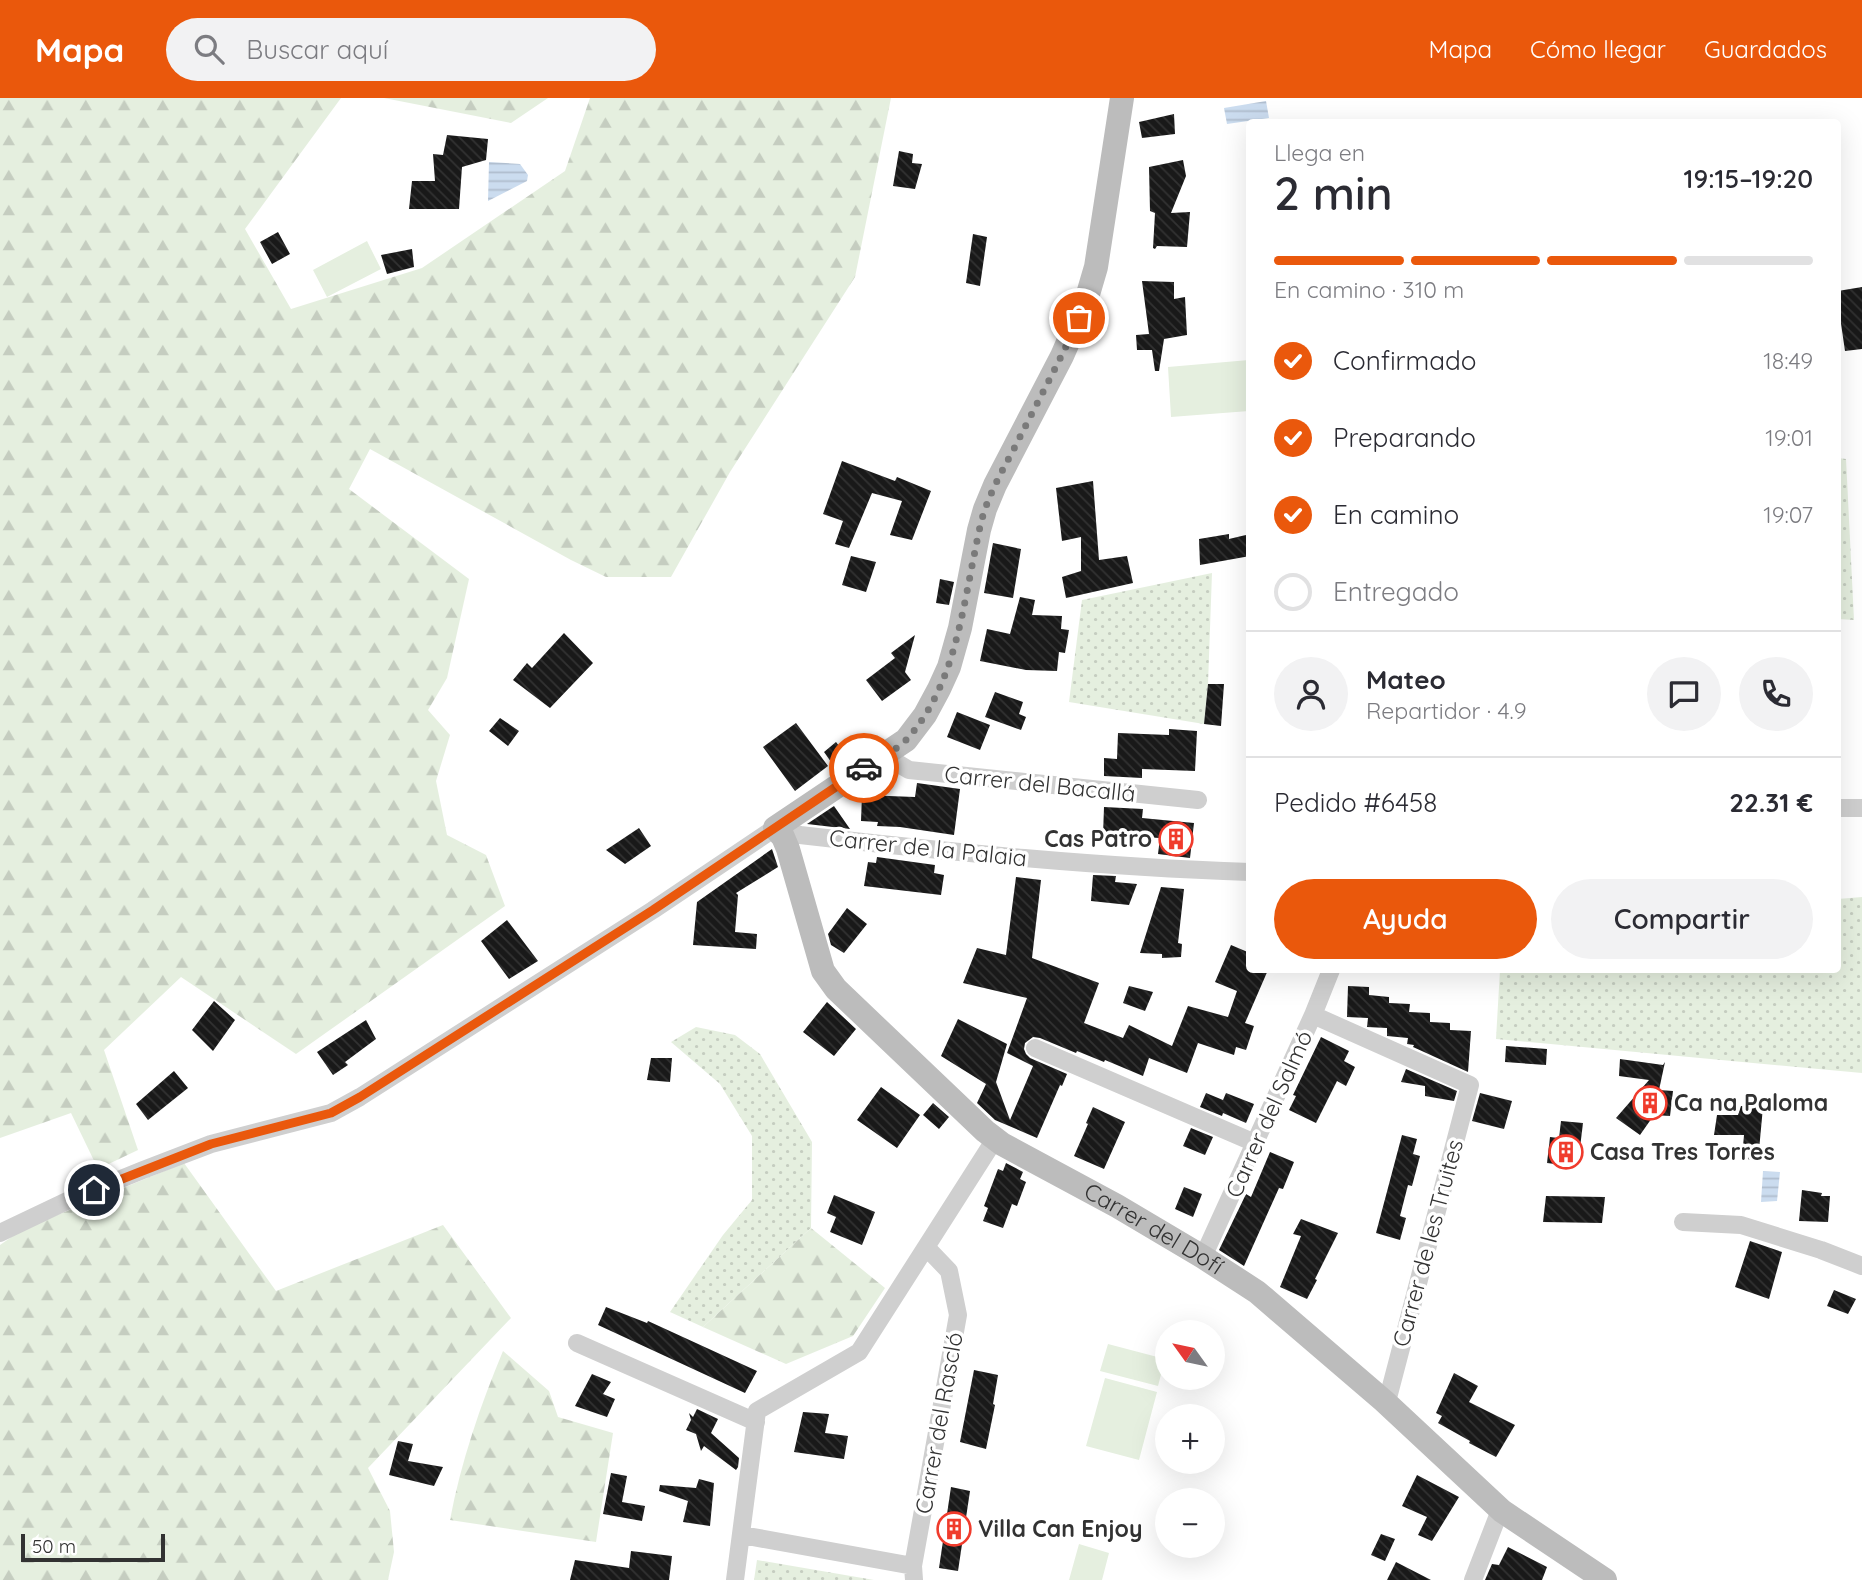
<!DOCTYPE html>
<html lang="es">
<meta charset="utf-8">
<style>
:root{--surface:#fff;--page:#f2f2f3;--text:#2b2b33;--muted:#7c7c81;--line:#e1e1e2;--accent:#ea580c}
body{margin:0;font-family:Quicksand,sans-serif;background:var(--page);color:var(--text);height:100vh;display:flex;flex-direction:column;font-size:26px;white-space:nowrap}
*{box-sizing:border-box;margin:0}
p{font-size:23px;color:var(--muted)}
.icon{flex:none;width:38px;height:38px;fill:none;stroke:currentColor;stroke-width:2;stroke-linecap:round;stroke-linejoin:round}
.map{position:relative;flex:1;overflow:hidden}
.sheet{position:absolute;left:1246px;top:21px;width:595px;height:854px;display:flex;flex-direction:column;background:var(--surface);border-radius:7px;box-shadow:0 7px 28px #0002}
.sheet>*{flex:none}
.needle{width:46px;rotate:303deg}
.tools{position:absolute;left:1155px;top:1222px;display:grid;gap:14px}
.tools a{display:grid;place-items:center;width:70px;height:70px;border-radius:50%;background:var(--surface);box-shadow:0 7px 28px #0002;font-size:35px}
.scale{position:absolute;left:21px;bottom:18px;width:144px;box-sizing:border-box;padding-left:7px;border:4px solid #323232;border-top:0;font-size:19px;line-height:24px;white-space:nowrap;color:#323232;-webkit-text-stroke:5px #fff;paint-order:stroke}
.pin{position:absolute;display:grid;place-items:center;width:60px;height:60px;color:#fff;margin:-30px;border:4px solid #fff;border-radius:50%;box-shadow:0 2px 7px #0007}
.courier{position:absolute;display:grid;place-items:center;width:70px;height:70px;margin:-35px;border:5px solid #ea580c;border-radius:50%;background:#fff;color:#222;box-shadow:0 2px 9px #0007}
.overview em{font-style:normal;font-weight:600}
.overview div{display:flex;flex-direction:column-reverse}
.overview{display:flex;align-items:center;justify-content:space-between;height:119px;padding:0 28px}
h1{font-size:46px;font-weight:600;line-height:52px}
.bar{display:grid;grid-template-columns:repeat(4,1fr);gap:10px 7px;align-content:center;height:84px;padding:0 28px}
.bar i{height:9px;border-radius:5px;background:var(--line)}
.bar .selected{background:var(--accent)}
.bar p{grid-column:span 4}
.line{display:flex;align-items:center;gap:18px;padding:0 28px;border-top:2px solid var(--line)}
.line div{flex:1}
.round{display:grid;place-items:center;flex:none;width:74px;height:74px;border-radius:37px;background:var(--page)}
ol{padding:0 28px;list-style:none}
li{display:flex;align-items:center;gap:21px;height:77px}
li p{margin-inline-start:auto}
li .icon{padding:7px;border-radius:50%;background:var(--accent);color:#fff;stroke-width:4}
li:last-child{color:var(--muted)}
li i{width:38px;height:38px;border:4px solid var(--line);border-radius:50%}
.primary-button{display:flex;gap:14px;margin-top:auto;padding:14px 28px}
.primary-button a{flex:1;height:80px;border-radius:42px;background:var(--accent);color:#fff;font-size:28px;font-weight:600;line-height:80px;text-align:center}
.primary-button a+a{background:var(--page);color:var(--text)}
header{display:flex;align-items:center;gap:42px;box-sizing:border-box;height:98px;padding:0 35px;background:var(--accent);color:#fff}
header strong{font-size:33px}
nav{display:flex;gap:38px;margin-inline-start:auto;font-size:24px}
.search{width:490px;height:63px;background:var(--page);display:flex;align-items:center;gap:18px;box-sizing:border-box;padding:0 24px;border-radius:38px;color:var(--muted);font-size:26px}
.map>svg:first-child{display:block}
.grass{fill:url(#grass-dots)}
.forest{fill:url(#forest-firs)}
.pitch{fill:#e5efdf}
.water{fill:url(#water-rules)}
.building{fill:url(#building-back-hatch)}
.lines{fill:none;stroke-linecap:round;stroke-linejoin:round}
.street{stroke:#cfcfcf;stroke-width:18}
.secondary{stroke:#bcbcbc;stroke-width:24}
.done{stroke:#7a7a7a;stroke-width:7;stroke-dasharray:0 12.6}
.route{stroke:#ea580c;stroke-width:9}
.labels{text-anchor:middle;stroke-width:7;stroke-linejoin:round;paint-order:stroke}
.street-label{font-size:23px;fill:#323232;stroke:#fff}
.poi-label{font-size:23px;font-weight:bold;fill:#323232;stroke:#fff;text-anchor:start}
</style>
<header>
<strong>Mapa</strong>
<div class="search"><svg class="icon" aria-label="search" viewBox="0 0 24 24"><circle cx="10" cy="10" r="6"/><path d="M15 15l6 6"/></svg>Buscar aquí</div>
<nav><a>Mapa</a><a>Cómo llegar</a><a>Guardados</a></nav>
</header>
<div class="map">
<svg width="1862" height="1482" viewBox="0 0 1862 1482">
<defs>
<pattern id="grass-dots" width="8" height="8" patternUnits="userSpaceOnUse" patternTransform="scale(1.75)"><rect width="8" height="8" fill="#e5efdf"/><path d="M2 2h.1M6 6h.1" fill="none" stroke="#c5cdc0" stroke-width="1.8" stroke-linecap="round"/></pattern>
<pattern id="forest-firs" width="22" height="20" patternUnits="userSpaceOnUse" patternTransform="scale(1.75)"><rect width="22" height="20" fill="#e5efdf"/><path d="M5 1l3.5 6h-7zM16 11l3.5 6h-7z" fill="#c5cdc0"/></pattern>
<pattern id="water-rules" width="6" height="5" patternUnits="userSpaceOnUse" patternTransform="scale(1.75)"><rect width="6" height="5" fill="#cbdcef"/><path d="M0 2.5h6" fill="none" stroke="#afbdcd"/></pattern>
<pattern id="building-back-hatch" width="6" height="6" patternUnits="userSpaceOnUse" patternTransform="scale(1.75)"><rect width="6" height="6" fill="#191919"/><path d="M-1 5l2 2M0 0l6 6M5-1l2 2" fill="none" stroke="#323232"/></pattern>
</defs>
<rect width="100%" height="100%" fill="#fff"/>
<!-- grass -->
<path class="grass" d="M 1838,360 L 1846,361 L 1854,522 L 1838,521 Z
M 1212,475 L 1208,586 L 1204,626 L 1069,604 L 1082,502 Z
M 1862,799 L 1862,975 L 1496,941 L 1500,872 L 1838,872 L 1838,801 Z
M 696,929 L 735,937 L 760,956 L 812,1044 L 811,1130 L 703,1229 L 670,1214 L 723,1137 L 752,1102 L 752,1038 L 720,986 L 671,944 Z
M 757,1462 L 874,1482 L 754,1482 Z"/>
<!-- forest -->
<path class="forest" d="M 0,0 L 341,0 L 245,131 L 291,211 L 422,170 L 565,73 L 590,0 L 891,0 L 855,179 L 730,374 L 671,479 L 606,479 L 571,462 L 370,351 L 349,391 L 469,481 L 447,580 L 428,612 L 450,637 L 436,683 L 447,737 L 486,757 L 505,808 L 296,956 L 181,879 L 104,952 L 138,1052 L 98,1071 L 71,1015 L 0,1040 Z
M 384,0 L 548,0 L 511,25 Z
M 184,1065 L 276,1193 L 443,1127 L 511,1220 L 368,1370 L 390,1413 L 394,1454 L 388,1482 L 0,1482 L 0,1147 L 23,1131 Z
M 811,1130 L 885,1190 L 853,1238 L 786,1266 L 703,1229 Z
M 503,1253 L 549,1293 L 558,1319 L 613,1335 L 596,1444 L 450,1422 C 461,1364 480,1308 503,1253 Z"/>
<!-- pitch -->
<path class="pitch" d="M 367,143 L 381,171 L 327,199 L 313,172 Z
M 1249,262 L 1249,313 L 1171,319 L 1168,269 Z
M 1108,1246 L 1165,1261 L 1158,1288 L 1100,1273 Z
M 1105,1280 L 1157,1294 L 1139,1362 L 1086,1348 Z
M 1079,1446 L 1109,1455 L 1102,1482 L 1069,1482 Z"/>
<!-- water -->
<path class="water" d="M 1266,3 L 1269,20 L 1227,26 L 1224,10 Z
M 489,64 L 520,66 L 528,77 L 527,83 L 488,103 Z
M 1763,1073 L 1780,1074 L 1777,1103 L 1761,1104 Z"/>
<!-- building -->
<path class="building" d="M 1174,16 L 1175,36 L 1142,40 L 1139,24 Z
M 447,37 L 488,41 L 486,62 L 462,69 L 459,111 L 409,111 L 412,83 L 435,83 L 433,56 L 443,57 Z
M 899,53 L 913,56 L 912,65 L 922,66 L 915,91 L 893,88 Z
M 1183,62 L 1186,78 L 1171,115 L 1190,114 L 1187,149 L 1157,148 L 1155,151 L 1153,150 L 1155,115 L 1150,113 L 1149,69 Z
M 278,134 L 290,156 L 272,166 L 260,144 Z
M 973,136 L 987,139 L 980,188 L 966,185 Z
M 412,151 L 414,169 L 387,176 L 381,157 Z
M 1142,183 L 1174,184 L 1174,201 L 1185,199 L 1187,237 L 1164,241 L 1159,273 L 1155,273 L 1152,252 L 1137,252 L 1136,237 L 1149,236 Z
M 1862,189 L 1862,251 L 1845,253 L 1838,205 L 1838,193 Z
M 842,363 L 895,383 L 897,379 L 931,393 L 912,442 L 890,437 L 902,403 L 872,395 L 849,450 L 835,446 L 843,423 L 823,416 Z
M 1093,383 L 1099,462 L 1127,458 L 1133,485 L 1066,500 L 1062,479 L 1081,473 L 1081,439 L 1062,443 L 1056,390 Z
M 1229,436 L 1229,441 L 1250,436 L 1250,458 L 1200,467 L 1199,441 Z
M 993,445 L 1021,451 L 1013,500 L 984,495 Z
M 851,458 L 876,464 L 866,494 L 842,487 Z
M 940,481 L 954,484 L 949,507 L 936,505 Z
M 1020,499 L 1035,502 L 1032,517 L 1062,518 L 1061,531 L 1069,532 L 1065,555 L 1059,554 L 1057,573 L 1026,572 L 980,563 L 987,531 L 1010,536 Z
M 564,535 L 593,565 L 550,610 L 513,582 L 527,565 L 532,570 Z
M 915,537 L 905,574 L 911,582 L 882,603 L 866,582 L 895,560 L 891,555 Z
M 1208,586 L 1224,586 L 1221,628 L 1204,626 Z
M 995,594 L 1023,604 L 1019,616 L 1026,619 L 1021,632 L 985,619 Z
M 957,614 L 990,627 L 980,652 L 947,639 Z
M 500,620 L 519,633 L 508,648 L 489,633 Z
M 796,625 L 828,668 L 795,693 L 763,649 Z
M 1169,631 L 1197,633 L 1195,673 L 1142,671 L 1142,680 L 1104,678 L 1104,660 L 1117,661 L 1118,635 L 1169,637 Z
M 836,644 L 849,662 L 836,671 L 824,654 Z
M 917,685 L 960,691 L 954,737 L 900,729 L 877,728 L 878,724 L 861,723 L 862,697 L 915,699 Z
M 834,708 L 850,731 L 807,726 Z
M 1104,709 L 1143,711 L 1142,720 L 1194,725 L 1190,760 L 1158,756 L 1160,740 L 1103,737 Z
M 639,730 L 651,748 L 625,766 L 606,752 Z
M 772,751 L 778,769 L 736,795 L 738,797 L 735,834 L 757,836 L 756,851 L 693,847 L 697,804 Z
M 877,759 L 935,767 L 934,775 L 944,777 L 941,797 L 864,788 L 868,764 L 876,765 Z
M 1093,777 L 1116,778 L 1115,784 L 1137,786 L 1129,807 L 1091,803 Z
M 1016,779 L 1041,782 L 1032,860 L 1099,885 L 1084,925 L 1123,940 L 1129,927 L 1172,948 L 1188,908 L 1228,919 L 1237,893 L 1215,884 L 1231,847 L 1250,855 L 1250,872 L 1268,872 L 1245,925 L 1254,928 L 1246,952 L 1236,949 L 1234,957 L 1198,945 L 1187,975 L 1149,960 L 1143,978 L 1105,962 L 1104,964 L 1077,953 L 1076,955 L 1040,940 L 1033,939 L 1025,945 L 1024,951 L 1026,956 L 1030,960 L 1067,976 L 1062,988 L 1060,987 L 1037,1040 L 995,1022 L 977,1005 L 986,986 L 941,958 L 958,921 L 1007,946 L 996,984 L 1010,1022 L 1033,968 L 1007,955 L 1027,900 L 963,885 L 977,850 L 1006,857 Z
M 1161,789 L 1184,791 L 1178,845 L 1182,846 L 1181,859 L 1162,860 L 1162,856 L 1140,855 Z
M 847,810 L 867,826 L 844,855 L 831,847 L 828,836 Z
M 507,822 L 538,863 L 509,881 L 481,843 Z
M 1129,888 L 1153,894 L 1145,913 L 1123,905 Z
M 1348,888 L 1369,889 L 1369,897 L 1389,899 L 1389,905 L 1410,906 L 1409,914 L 1430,915 L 1430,924 L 1450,925 L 1450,932 L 1471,933 L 1468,974 L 1413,949 L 1414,947 L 1407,946 L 1408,940 L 1387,938 L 1387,930 L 1367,929 L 1368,920 L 1347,919 Z
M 214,903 L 235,922 L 213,953 L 192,932 Z
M 827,904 L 856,931 L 834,958 L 803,934 Z
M 366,922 L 376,941 L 345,964 L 348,967 L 333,977 L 317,954 Z
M 1321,939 L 1349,953 L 1344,963 L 1355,969 L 1346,988 L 1337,983 L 1316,1025 L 1289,1012 L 1296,998 L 1293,997 Z
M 1506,948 L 1547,951 L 1546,967 L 1505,964 Z
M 651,960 L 672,960 L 670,984 L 647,982 Z
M 1620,961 L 1663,967 L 1665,964 L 1659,992 L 1673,993 L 1670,1018 L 1654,1017 L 1640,1037 L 1616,1020 L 1649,982 L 1619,978 Z
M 1406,971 L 1457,993 L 1454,1003 L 1425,998 L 1425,988 L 1401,984 Z
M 174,973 L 188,990 L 148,1022 L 136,1006 Z
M 881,989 L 920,1017 L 897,1050 L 857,1022 Z
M 1206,995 L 1223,1002 L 1226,995 L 1254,1006 L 1246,1025 L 1223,1015 L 1222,1018 L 1200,1009 Z
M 1480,995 L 1512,1003 L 1504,1031 L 1472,1023 Z
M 933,1005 L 949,1019 L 939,1031 L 923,1017 Z
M 1741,1008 L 1763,1009 L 1758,1063 L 1742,1060 L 1744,1037 L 1714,1037 L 1717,1017 L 1738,1017 Z
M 1093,1009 L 1125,1024 L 1104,1071 L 1074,1058 L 1088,1026 L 1086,1025 Z
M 1561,1023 L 1583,1025 L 1578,1066 L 1571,1065 L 1571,1068 L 1547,1065 L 1550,1039 L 1559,1040 Z
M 1191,1030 L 1213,1039 L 1205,1057 L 1183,1048 Z
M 1402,1037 L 1417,1041 L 1413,1056 L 1420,1058 L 1412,1088 L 1408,1087 L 1400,1118 L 1406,1120 L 1400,1142 L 1376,1135 Z
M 1270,1054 L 1294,1064 L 1283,1091 L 1279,1090 L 1244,1168 L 1219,1152 L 1246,1096 L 1251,1099 Z
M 1006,1065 L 1023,1074 L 1020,1081 L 1026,1084 L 1017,1108 L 1012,1106 L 1003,1130 L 983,1123 L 988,1110 L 984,1108 L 998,1071 L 1003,1073 Z
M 1184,1089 L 1202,1096 L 1193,1119 L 1175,1111 Z
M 1802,1092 L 1822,1095 L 1821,1098 L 1830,1098 L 1828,1124 L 1799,1123 Z
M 834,1097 L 875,1114 L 862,1147 L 830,1134 L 836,1119 L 827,1115 Z
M 1546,1098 L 1605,1099 L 1602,1125 L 1543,1124 Z
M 1301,1121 L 1338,1135 L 1315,1181 L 1317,1182 L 1307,1201 L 1280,1189 L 1301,1138 L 1293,1136 Z
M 1750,1143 L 1782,1154 L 1769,1201 L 1735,1189 Z
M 1834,1192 L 1856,1201 L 1848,1216 L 1827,1208 Z
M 606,1209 L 647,1225 L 648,1223 L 757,1273 L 745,1295 L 598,1227 Z
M 974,1272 L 998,1277 L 993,1306 L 995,1307 L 986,1351 L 960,1344 Z
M 1454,1275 L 1478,1288 L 1469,1304 L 1515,1327 L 1496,1359 L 1469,1345 L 1470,1343 L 1438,1325 L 1442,1318 L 1436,1315 Z
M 592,1276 L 611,1284 L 603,1296 L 615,1301 L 607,1319 L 575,1308 Z
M 697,1311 L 718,1321 L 711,1335 L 739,1360 L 738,1369 L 736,1372 L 704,1348 L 701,1353 L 696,1336 L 686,1332 L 691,1322 L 689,1315 L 693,1319 Z
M 803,1314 L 829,1316 L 825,1335 L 848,1338 L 844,1361 L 794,1354 Z
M 398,1343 L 413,1346 L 408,1363 L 443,1369 L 434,1388 L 389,1377 Z
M 611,1375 L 627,1378 L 622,1404 L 645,1408 L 642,1423 L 603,1416 Z
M 1417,1377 L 1459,1399 L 1432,1443 L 1418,1437 L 1427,1419 L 1402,1408 Z
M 699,1381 L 714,1385 L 710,1428 L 683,1424 L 688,1403 L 659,1393 L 660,1387 L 696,1390 Z
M 951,1389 L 970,1393 L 958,1473 L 939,1470 Z
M 1381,1436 L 1395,1441 L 1385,1463 L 1371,1457 Z
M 1508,1449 L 1547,1469 L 1542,1482 L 1485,1482 L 1492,1466 L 1499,1467 Z
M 631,1453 L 672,1458 L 669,1482 L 570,1482 L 575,1462 L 629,1470 Z
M 1396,1464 L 1431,1482 L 1387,1482 Z"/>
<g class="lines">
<!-- street -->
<path class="street" d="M 888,655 L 894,663 L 909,672 L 1198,702
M 1838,710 L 1862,710
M 1313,917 L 1470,987 L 1389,1296 L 1384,1303
M 1035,950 L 1255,1045
M 1683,1124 L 1741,1127 L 1821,1152 L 1862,1168
M 0,1135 L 69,1102 L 143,1072 L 211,1046 L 331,1015 L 360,999 L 653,812 L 775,730 L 800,737 C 949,754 1099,769 1250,774
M 1203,1159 L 1313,917 L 1331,872
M 577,1245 L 756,1324
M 742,1437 L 913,1468
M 735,1482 L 757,1313 L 859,1254 L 995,1041
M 914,1482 L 913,1468 L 958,1217 L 949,1173 L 926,1149
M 1473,1482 L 1497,1420 L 1502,1413"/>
<!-- secondary -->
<path class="secondary" id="s1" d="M 1122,0 L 1096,169 L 1086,203 L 1062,258 L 995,387 L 985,411 L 979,432 L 960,530 L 949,569 L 939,591 L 925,617 L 906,642 L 775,730 L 783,739 L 788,751 L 823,873 L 836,891 L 985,1033 L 1002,1046 L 1117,1108 L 1203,1159 L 1257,1194 L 1384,1303 L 1502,1413 L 1605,1482"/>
</g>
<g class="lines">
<!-- done -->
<path class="done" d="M 864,670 C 878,661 897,652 908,640 C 950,592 960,529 972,468 C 976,449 979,429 985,411 C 993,389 1004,369 1015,349 C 1036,306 1060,264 1079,220"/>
<!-- route -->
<path class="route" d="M 94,1092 L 211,1046 L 331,1015 L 360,999 L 653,812 L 864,670"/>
</g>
<!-- icons -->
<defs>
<symbol id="building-ring" viewBox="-11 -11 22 22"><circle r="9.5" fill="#fff" stroke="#f03b2c" stroke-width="1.5"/><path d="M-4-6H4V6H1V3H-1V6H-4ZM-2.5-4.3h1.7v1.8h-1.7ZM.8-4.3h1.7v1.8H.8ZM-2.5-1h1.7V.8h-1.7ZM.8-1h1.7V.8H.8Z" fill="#f03b2c"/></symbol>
</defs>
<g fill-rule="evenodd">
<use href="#building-ring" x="1157" y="722" width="38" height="38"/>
<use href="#building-ring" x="1631" y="986" width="38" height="38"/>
<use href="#building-ring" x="1547" y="1035" width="38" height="38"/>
<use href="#building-ring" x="935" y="1412" width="38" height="38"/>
</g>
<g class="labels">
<!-- street labels -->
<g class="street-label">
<text transform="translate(1040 686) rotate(6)" y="8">Carrer del Bacallá</text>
<text transform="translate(928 750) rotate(6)" y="8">Carrer de la Palaia</text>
<text transform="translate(1269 1016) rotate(-66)" y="8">Carrer del Salmó</text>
<text dy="8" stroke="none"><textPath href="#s1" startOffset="1418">Carrer del Dofí</textPath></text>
<text transform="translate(1428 1145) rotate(-75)" y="8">Carrer de les Truites</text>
<text transform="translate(939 1325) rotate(-80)" y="8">Carrer del Rascló</text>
</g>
<!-- poi labels -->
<g class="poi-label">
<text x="1152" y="749" text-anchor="end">Cas Patro</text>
<text x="1674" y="1013">Ca na Paloma</text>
<text x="1590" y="1062">Casa Tres Torres</text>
<text x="978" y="1439">Villa Can Enjoy</text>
</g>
</g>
</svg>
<div class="tools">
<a><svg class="needle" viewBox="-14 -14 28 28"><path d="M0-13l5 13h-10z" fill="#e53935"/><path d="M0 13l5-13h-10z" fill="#7c7c81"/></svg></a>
<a>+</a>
<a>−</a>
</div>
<div class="scale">50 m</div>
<div class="pin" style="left:1079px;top:220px;background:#ea580c"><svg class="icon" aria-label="bag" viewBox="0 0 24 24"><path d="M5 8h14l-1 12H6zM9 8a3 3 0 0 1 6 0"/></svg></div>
<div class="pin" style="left:94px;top:1092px;background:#1f2937"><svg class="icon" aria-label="home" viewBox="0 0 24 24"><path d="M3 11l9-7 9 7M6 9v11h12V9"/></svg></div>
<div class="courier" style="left:864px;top:670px"><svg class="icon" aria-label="car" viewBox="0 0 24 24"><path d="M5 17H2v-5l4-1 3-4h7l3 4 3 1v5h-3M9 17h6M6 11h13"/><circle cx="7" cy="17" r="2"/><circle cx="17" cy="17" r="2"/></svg></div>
<section class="sheet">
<div class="overview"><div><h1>2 min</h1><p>Llega en</p></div><em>19:15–19:20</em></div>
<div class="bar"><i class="selected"></i><i class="selected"></i><i class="selected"></i><i></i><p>En camino · 310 m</p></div>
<ol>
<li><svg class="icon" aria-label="check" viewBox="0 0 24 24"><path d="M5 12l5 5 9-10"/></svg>Confirmado<p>18:49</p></li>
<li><svg class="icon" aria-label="check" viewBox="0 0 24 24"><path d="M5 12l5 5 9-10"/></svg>Preparando<p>19:01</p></li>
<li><svg class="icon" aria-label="check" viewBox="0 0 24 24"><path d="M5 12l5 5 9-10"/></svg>En camino<p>19:07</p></li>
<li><i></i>Entregado</li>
</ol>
<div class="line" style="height:126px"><a class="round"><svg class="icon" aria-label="person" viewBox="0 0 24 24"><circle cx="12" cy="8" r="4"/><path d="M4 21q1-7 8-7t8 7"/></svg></a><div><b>Mateo</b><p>Repartidor · 4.9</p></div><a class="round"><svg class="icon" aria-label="chat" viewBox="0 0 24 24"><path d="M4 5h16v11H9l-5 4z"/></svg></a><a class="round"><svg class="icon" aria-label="phone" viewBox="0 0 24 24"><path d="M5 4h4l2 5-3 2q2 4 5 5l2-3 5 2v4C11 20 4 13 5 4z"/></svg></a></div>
<div class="line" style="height:91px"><div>Pedido #6458</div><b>22.31 €</b></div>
<div class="primary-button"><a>Ayuda</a><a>Compartir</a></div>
</section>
</div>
